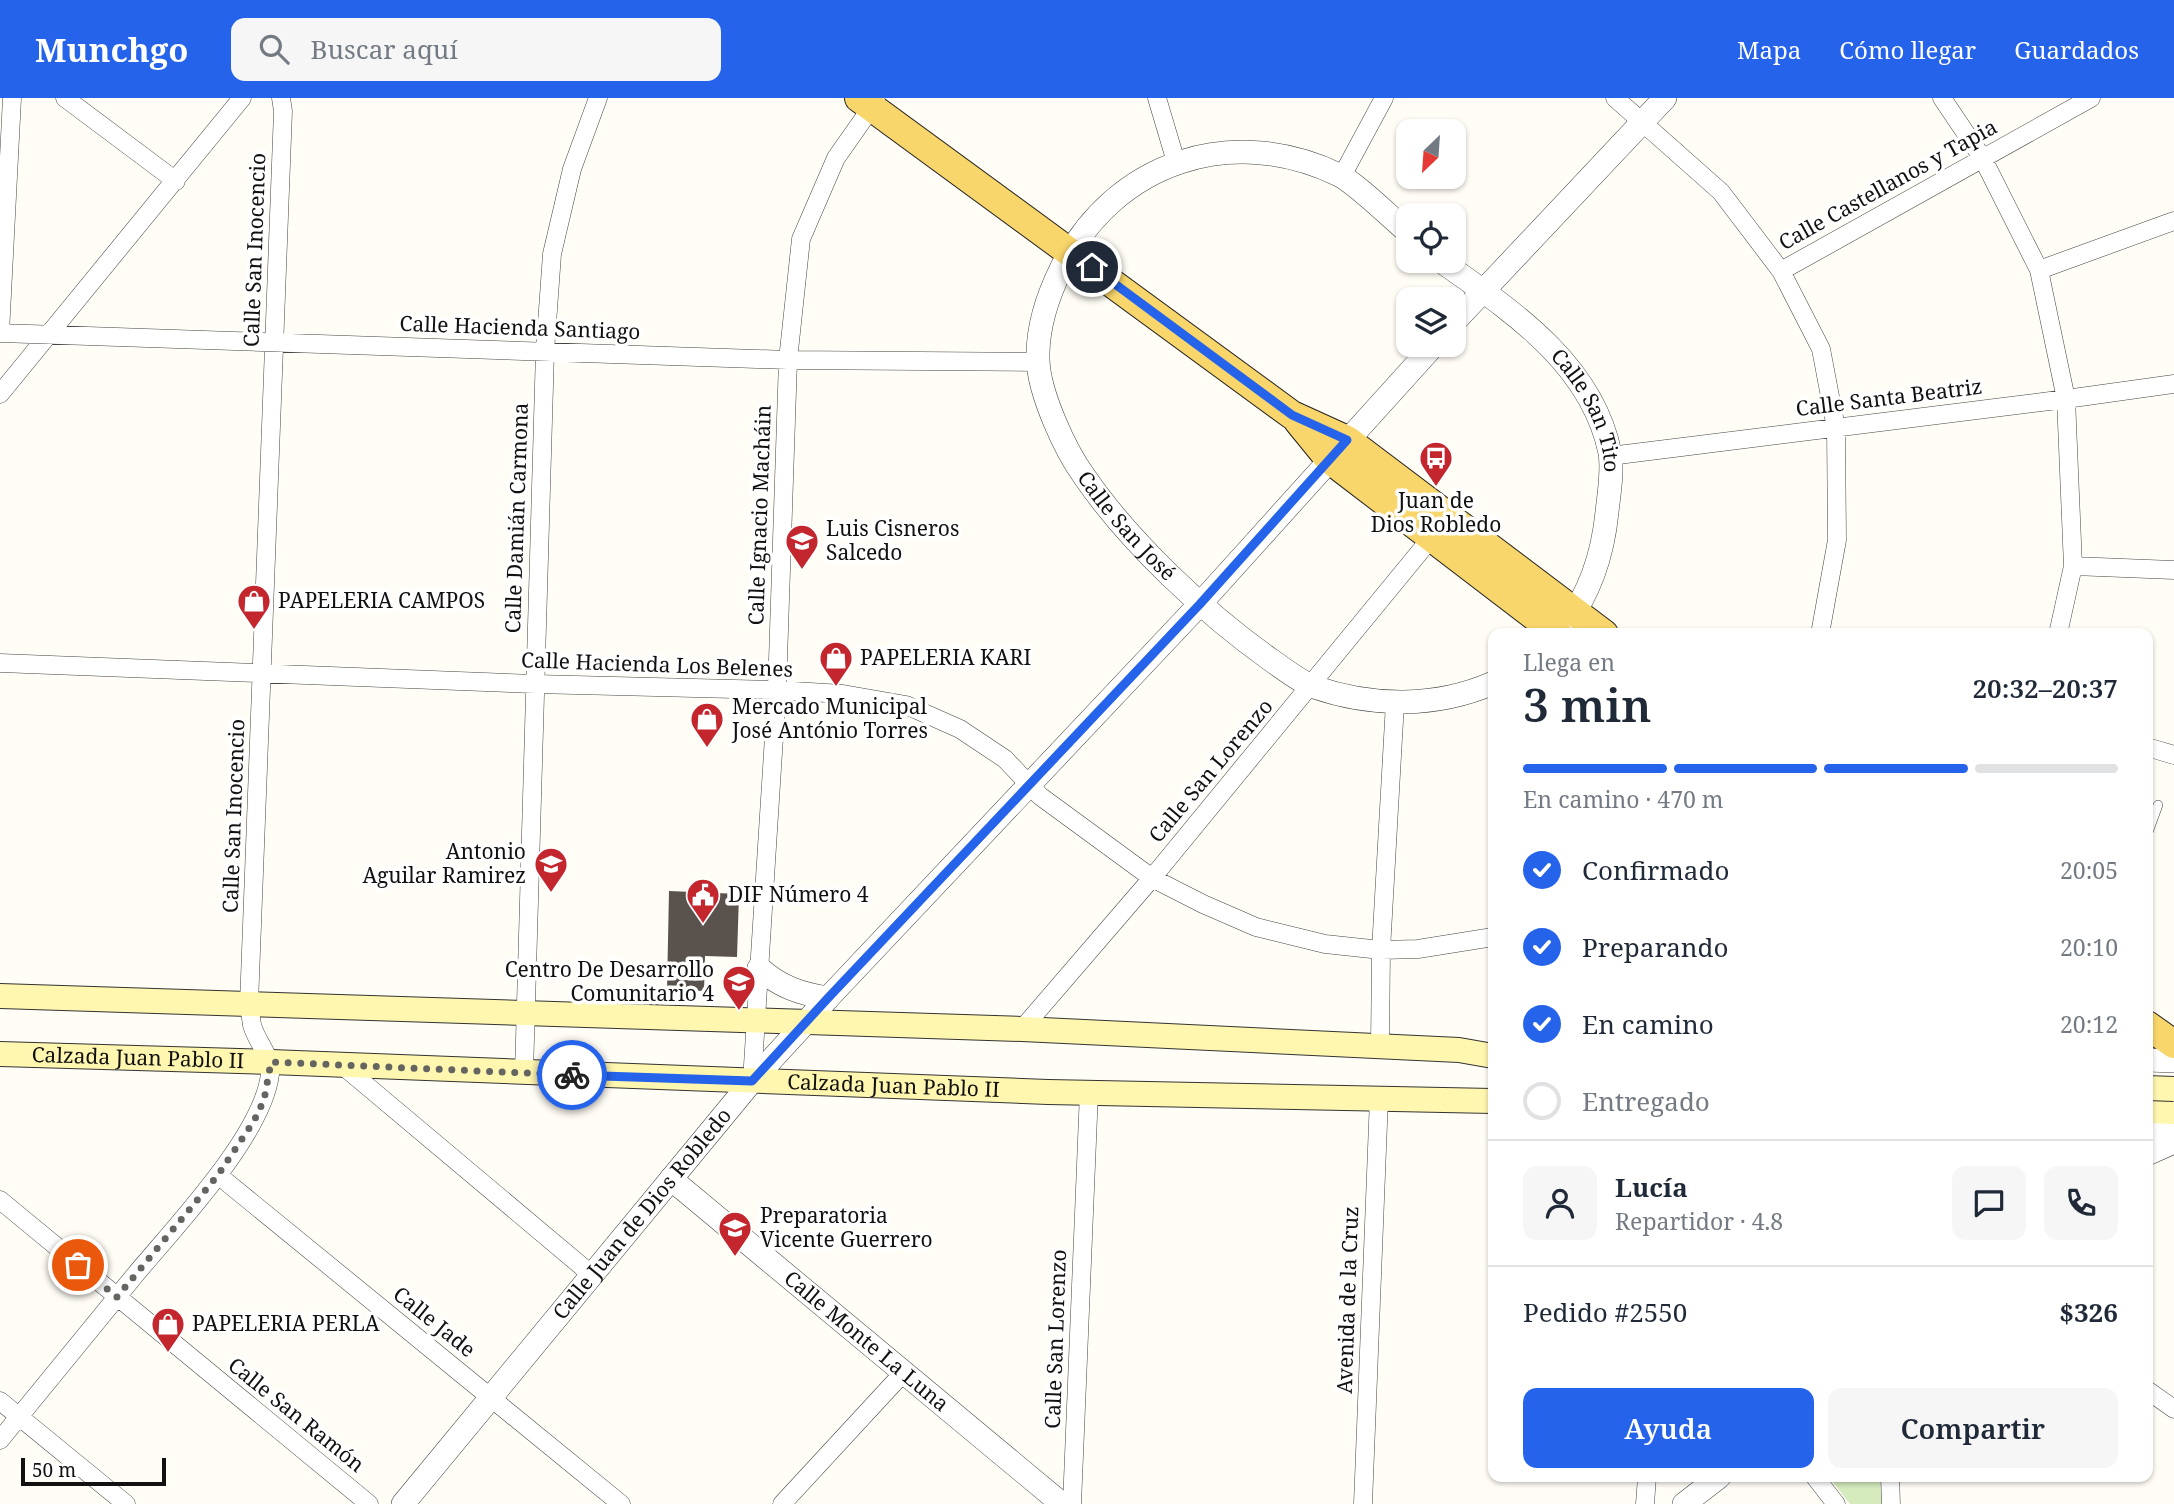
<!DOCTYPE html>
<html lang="es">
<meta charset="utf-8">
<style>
:root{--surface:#fff;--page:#f6f6f7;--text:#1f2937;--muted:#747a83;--line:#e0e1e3;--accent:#2563eb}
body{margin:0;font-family:"Noto Serif",serif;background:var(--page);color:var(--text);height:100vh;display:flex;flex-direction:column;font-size:26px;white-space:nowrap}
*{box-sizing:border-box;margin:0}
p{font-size:23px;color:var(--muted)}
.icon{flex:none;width:38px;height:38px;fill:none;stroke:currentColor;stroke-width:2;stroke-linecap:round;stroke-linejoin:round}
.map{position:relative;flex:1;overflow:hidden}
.drawer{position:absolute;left:1488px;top:530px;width:665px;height:854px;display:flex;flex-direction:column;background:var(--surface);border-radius:14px;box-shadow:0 2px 5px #0004}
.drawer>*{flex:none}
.needle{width:46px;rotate:205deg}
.tools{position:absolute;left:1396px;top:21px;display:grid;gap:14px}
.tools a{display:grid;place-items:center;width:70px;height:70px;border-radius:14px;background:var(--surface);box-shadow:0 2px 5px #0004;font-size:35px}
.scale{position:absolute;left:21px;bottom:18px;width:145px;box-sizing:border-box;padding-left:7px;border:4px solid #111;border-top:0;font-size:19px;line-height:24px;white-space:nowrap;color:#111;-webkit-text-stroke:5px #fff;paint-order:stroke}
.pin{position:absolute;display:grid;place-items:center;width:60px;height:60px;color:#fff;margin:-30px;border:4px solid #fff;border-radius:50%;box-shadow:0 2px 7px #0007}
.courier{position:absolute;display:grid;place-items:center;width:70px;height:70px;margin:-35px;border:5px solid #2563eb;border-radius:50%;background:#fff;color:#222;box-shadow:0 2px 9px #0007}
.head em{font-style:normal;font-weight:600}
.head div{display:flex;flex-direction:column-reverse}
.head{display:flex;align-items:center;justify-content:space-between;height:119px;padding:0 35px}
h1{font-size:46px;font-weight:600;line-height:52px}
.bar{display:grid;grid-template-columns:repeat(4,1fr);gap:10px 7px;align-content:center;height:84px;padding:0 35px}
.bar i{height:9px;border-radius:5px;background:var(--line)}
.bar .selected{background:var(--accent)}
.bar p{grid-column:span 4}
.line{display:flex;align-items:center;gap:18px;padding:0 35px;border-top:2px solid var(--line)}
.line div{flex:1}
.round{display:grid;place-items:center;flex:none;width:74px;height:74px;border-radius:14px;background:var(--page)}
ol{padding:0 35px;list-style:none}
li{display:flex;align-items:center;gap:21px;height:77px}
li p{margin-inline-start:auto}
li .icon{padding:7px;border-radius:50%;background:var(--accent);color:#fff;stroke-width:4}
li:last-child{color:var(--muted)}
li i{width:38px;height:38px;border:4px solid var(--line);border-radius:50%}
.primary-button{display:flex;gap:14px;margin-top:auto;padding:14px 35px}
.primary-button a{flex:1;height:80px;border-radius:14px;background:var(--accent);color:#fff;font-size:28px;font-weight:600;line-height:80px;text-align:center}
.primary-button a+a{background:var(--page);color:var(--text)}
header{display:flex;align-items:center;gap:42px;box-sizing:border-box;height:98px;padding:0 35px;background:var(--accent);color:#fff}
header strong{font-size:33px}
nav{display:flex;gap:38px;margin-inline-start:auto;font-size:24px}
.search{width:490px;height:63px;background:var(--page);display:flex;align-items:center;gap:18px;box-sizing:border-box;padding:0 24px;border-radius:14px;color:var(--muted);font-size:26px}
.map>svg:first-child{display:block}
.green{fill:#d5ebbd}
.building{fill:#5a524d}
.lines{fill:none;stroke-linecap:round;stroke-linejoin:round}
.service-casing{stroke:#444;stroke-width:10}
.minor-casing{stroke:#444;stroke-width:19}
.tertiary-casing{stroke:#444;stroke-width:24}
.secondary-casing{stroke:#333;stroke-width:26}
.primary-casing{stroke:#222;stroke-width:30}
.service{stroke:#fff;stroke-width:9}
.minor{stroke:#fff;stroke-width:18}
.tertiary{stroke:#fff;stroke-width:23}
.secondary{stroke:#fff6b0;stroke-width:24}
.primary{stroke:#f9d66b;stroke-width:28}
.secondary-bridge-casing{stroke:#333;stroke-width:26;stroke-linecap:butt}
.secondary-bridge{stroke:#fff6b0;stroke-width:24}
.done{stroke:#646461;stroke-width:7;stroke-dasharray:0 12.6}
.route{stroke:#2563eb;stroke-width:9}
.labels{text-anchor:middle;stroke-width:7;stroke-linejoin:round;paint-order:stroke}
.street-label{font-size:21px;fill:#111;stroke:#fff}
.poi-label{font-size:21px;fill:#111;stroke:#fff;text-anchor:start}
</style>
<header>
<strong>Munchgo</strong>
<div class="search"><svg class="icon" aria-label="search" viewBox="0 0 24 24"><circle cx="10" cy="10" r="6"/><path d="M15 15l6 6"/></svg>Buscar aquí</div>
<nav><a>Mapa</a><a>Cómo llegar</a><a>Guardados</a></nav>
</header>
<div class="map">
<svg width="2174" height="1406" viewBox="0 0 2174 1406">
<rect width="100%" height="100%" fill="#fffdf5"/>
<!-- green -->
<path class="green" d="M 1829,1379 L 1882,1379 L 1883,1406 L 1850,1406 Z"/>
<!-- building -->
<path class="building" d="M 669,793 L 739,796 L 737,859 L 705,858 L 704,893 L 667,892 Z"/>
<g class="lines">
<defs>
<path id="service" d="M 2147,737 L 2158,707"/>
<path id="minor" d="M 65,0 L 176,83
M 1157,0 L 1176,64
M 1615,0 L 1721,94 L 1781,173 L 1821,251 L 1836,330 L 1837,442 L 1820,536
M 1942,0 L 1983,61 L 2039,172 L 2066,301 L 2073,468 L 2058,536
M 1342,78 L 1384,0
M 2039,172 L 2174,123
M 1781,173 L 2091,0
M 0,235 L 788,262 L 1038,264
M 0,235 L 12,0
M 0,296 L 242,0
M 1610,358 L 2066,301 L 2174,286
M 2073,468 L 2174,472
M 0,565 L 535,586 L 777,592 L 843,596 L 906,607 L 960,631 L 1005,661 L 1040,698 L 1152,780 L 1203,806 L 1256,829 L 1325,846 L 1381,852 L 1418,851 L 1493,839
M 2147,649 L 2174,657
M 1022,931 L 1152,780 L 1432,439
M 1380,949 L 1381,852 L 1395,605
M 342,967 L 592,1177
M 524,975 L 545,253 L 552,156 L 572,71 L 598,0
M 752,983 L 777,592 L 788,262 L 801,141 L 836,60 L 876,3
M 218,1077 L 621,1406
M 0,1102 L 369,1406
M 2147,1292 L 2174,1311
M 0,1303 L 126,1406
M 0,1342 C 45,1287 90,1232 135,1177 C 175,1129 263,1037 270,976 C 272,958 257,945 252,927 C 251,920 250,913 249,906 L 283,13 L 281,0
M 1815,1379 L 1836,1406
M 1890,1379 L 1891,1406
M 782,1406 L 904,1274
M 1072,1406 L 1089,994
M 1363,1406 L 1379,1000
M 1645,1406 L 1647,1379"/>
<g id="tertiary">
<path id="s1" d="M 1409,135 C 1391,120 1357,86 1339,77 C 1232,25 1115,64 1062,169 C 1048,197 1037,231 1038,262 C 1039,295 1065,352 1084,378 C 1129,444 1206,516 1271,562 C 1284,571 1299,583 1314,589 C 1372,609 1436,610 1493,585"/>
<path id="s2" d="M 1441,163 C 1510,212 1592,265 1610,355 C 1613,373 1609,396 1607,414 C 1603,455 1590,495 1565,528"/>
<path d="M 1454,224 L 1665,0"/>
<path d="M 759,870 C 780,889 801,896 828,900"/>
<path d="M 2147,962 L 2174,963"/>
<path d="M 2147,1031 L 2174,1029"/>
<path d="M 2147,1056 L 2174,1044"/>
<path id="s3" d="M 671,1081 L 1062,1406"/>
<path id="s4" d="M 403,1406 L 752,983 L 828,900 L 1200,506 L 1434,247"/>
<path d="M 1684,1406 L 1719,1379"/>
</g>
<g id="secondary">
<path d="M 0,898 L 1022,931 L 1459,952 L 1493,958"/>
<path id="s5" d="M 0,956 L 271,964 L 1048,994 L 1493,1003"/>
<path d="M 2147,1013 L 2174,1014"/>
</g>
<path id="primary" d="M 859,0 L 1292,317 L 1347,342 L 1604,536
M 1298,323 L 1329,361 L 1558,536
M 2147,927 L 2174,946"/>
</defs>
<!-- service casing -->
<use href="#service" class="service-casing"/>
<!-- minor casing -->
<use href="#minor" class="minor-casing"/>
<!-- tertiary casing -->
<use href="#tertiary" class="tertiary-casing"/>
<!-- secondary casing -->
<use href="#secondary" class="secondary-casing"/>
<!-- primary casing -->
<use href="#primary" class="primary-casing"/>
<!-- service -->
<use href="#service" class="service"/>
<!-- minor -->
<use href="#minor" class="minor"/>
<!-- tertiary -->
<use href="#tertiary" class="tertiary"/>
<!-- secondary -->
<use href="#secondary" class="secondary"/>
<!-- primary -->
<use href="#primary" class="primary"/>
<defs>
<path id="secondary-bridge" d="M 2147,990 L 2174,991"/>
</defs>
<!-- secondary-bridge casing -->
<use href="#secondary-bridge" class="secondary-bridge-casing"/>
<!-- secondary-bridge -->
<use href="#secondary-bridge" class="secondary-bridge"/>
</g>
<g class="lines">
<!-- done -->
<path class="done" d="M 78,1167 L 117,1199 L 218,1077 L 254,1023 L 264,1002 L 271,964 L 572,977"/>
<!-- route -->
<path class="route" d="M 572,977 L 752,983 L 828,900 L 1200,506 L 1347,342 L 1292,317 L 1092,169"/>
</g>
<!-- icons -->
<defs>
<symbol id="bus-pin" viewBox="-11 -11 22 30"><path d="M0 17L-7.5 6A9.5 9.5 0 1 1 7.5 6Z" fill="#c4262e" stroke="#fff"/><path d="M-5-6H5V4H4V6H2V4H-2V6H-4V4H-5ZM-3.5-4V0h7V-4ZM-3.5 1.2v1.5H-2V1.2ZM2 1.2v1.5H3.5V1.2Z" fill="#fff"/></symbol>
<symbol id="school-pin" viewBox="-11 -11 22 30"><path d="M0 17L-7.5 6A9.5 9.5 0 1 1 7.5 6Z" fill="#c4262e" stroke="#fff"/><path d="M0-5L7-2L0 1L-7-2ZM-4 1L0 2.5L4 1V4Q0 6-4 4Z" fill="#fff"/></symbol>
<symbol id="shop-pin" viewBox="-11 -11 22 30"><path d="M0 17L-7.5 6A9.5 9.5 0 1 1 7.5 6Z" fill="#c4262e" stroke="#fff"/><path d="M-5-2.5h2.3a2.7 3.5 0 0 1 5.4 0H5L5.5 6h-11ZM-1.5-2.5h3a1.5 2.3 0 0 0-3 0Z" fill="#fff"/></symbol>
<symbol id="civic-pin" viewBox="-11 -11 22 30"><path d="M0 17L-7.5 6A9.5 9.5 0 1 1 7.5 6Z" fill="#c4262e" stroke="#fff"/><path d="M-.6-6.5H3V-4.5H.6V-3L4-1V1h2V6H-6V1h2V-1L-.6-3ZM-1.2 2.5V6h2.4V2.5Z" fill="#fff"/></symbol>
<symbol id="university-pin" viewBox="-11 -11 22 30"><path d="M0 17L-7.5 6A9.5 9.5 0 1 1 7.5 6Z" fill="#c4262e" stroke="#fff"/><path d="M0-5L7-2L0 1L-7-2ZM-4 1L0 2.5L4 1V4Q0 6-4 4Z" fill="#fff"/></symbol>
</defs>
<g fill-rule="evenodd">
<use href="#bus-pin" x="1417" y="341" width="38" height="52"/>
<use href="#school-pin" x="783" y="424" width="38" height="52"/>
<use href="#shop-pin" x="235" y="484" width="38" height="52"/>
<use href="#shop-pin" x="817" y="541" width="38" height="52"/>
<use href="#shop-pin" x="688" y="602" width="38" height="52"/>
<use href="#school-pin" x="532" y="747" width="38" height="52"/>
<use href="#civic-pin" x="684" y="778" width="38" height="52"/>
<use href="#school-pin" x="720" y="865" width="38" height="52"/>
<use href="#university-pin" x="716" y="1111" width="38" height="52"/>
<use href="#shop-pin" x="149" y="1207" width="38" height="52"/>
</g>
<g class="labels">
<!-- street labels -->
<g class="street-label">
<text transform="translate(1888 87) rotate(-29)" y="7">Calle Castellanos y Tapia</text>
<text transform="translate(255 152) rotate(-88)" y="7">Calle San Inocencio</text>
<text transform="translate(520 230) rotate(2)" y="7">Calle Hacienda Santiago</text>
<text transform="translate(1889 300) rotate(-7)" y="7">Calle Santa Beatriz</text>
<text dy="7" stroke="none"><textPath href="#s2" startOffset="214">Calle San Tito</textPath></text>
<text transform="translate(760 417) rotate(-88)" y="7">Calle Ignacio Macháin</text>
<text transform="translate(517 420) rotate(-88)" y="7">Calle Damián Carmona</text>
<text dy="7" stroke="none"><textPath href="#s1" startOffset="705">Calle San José</textPath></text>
<text transform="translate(657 567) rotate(2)" y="7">Calle Hacienda Los Belenes</text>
<text transform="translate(1211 673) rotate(-50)" y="7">Calle San Lorenzo</text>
<text transform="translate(234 718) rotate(-88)" y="7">Calle San Inocencio</text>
<text dy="7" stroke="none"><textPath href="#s5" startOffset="138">Calzada Juan Pablo II</textPath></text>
<text dy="7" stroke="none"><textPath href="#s5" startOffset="894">Calzada Juan Pablo II</textPath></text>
<text dy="7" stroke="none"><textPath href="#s4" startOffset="376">Calle Juan de Dios Robledo</textPath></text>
<text transform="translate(1348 1202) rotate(-88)" y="7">Avenida de la Cruz</text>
<text transform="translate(434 1224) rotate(39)" y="7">Calle Jade</text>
<text transform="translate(1056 1241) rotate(-88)" y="7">Calle San Lorenzo</text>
<text dy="7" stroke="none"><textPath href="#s3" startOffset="254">Calle Monte La Luna</textPath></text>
<text transform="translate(296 1317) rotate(39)" y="7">Calle San Ramón</text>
</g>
<!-- poi labels -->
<g class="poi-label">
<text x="1436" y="410" text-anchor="middle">Juan de<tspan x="1436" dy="24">Dios Robledo</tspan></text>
<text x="826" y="438">Luis Cisneros<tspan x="826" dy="24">Salcedo</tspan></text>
<text x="278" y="510">PAPELERIA CAMPOS</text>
<text x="860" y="567">PAPELERIA KARI</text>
<text x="732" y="616">Mercado Municipal<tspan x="732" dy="24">José António Torres</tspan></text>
<text x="526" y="761" text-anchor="end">Antonio<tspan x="526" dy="24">Aguilar Ramirez</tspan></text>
<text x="728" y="804">DIF Número 4</text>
<text x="714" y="879" text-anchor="end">Centro De Desarrollo<tspan x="714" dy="24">Comunitario 4</tspan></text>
<text x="760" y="1125">Preparatoria<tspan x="760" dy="24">Vicente Guerrero</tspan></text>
<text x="192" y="1233">PAPELERIA PERLA</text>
</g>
</g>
</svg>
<div class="tools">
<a><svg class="needle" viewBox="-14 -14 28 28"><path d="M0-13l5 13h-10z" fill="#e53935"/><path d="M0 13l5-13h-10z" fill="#747a83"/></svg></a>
<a><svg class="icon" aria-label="locate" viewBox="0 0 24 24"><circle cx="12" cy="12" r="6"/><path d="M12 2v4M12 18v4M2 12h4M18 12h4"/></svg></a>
<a><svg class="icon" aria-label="layers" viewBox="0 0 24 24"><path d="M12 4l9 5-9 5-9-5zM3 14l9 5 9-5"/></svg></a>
</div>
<div class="scale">50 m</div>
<div class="pin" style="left:78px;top:1167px;background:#ea580c"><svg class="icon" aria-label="bag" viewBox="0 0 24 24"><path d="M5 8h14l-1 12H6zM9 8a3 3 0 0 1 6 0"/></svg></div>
<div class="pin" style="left:1092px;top:169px;background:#1f2937"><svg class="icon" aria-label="home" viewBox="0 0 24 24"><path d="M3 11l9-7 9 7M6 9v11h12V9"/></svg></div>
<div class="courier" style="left:572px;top:977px"><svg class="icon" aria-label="bike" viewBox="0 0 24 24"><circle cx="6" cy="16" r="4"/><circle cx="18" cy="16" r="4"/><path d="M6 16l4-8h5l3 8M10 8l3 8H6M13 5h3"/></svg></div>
<section class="drawer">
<div class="head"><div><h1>3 min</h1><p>Llega en</p></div><em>20:32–20:37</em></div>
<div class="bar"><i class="selected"></i><i class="selected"></i><i class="selected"></i><i></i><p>En camino · 470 m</p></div>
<ol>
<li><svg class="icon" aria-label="check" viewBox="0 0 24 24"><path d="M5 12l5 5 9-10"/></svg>Confirmado<p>20:05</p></li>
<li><svg class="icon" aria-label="check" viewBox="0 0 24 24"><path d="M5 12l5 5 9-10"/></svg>Preparando<p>20:10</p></li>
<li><svg class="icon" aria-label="check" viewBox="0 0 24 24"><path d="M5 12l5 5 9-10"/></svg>En camino<p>20:12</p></li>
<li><i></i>Entregado</li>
</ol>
<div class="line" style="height:126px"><a class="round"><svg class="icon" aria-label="person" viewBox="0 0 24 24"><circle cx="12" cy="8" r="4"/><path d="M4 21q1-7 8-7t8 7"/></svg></a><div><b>Lucía</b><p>Repartidor · 4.8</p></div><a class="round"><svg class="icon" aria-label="chat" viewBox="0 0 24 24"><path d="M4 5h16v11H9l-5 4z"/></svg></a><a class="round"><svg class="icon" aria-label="phone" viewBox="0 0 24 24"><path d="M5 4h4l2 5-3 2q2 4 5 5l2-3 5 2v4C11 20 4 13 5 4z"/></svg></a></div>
<div class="line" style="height:91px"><div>Pedido #2550</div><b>$326</b></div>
<div class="primary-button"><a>Ayuda</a><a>Compartir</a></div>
</section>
</div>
